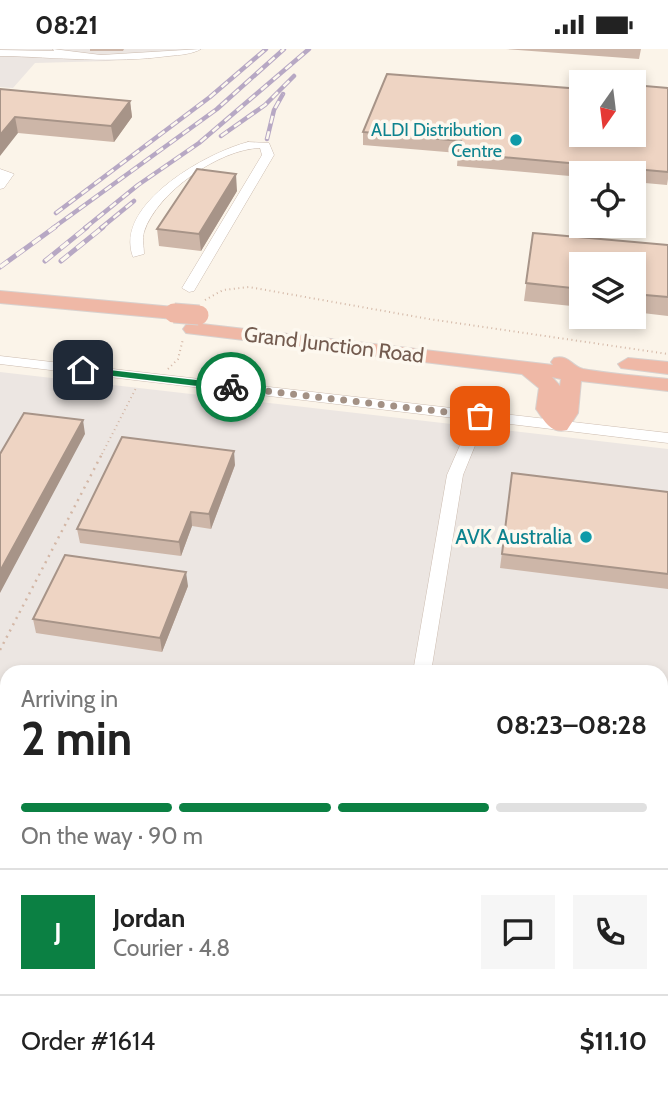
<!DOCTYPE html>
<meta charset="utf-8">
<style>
:root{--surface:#fff;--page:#f6f6f6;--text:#222;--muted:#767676;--line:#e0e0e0;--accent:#0b8043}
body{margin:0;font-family:Cabin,sans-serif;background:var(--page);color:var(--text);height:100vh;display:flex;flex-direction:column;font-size:26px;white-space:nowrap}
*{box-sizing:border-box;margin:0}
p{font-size:23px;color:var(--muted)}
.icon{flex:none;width:38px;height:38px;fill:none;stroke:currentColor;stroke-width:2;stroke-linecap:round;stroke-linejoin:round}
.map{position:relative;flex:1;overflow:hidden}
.sheet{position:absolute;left:0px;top:616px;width:668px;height:436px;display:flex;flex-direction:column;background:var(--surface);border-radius:21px 21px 0 0;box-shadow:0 4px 10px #0003}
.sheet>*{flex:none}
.needle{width:46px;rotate:194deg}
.tools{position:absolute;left:569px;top:21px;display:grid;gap:14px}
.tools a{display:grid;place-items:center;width:77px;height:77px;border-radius:0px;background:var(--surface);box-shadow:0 4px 10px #0003;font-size:35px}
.pin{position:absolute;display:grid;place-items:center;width:60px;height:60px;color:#fff;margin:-30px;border-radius:14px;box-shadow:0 4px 10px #0006}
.courier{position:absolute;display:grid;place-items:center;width:70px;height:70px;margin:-35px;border:5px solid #0b8043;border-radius:50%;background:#fff;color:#222;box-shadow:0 2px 9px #0007}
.head em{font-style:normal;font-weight:800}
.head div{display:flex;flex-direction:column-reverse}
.head{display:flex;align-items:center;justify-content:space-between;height:119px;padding:0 21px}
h1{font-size:46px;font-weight:800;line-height:52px}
.bar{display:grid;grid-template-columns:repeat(4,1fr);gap:10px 7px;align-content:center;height:84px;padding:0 21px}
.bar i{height:9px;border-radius:5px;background:var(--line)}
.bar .current{background:var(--accent)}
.bar p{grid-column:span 4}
.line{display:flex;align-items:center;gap:18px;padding:0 21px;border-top:2px solid var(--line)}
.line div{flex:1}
.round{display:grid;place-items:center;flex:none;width:74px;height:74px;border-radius:0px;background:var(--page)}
.status{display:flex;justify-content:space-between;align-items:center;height:49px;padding:0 35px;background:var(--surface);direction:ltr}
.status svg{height:19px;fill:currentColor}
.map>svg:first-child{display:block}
.industrial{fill:#ece6e2;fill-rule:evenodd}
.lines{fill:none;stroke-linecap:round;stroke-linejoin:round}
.minor-casing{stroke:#ccbcb0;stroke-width:1}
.highway-casing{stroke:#d8d1ce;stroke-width:2}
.path-far1{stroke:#d3b7a6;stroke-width:2;stroke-dasharray:1 3.5;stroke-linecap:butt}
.path{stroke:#d3b7a6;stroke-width:2.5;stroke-dasharray:2 5;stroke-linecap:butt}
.minor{fill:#fff;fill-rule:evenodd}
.highway{fill:#efb8a6;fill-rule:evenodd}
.rail-far1-casing{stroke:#b7a8c4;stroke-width:4.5}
.rail-casing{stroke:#b7a8c4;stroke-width:5}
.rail-far1{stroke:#fdf8ef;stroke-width:2.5;stroke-dasharray:8;stroke-linecap:butt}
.rail{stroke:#fdf8ef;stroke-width:3.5;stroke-dasharray:10;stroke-linecap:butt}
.highway-bridge-casing{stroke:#d8d1ce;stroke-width:21;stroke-linecap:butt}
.highway-bridge{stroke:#efb8a6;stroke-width:19}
.wall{fill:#cdb6a8}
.shaded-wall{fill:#a79488}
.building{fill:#eed4c3;stroke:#a79488;stroke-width:2}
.route{fill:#0b8043}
.done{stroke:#a39185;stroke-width:7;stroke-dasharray:0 12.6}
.culture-dot{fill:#0f9aa8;stroke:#fdf8ef;stroke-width:2.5}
.labels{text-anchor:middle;stroke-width:7;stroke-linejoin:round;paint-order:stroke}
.far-culture-label{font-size:18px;fill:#0d838f;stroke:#fdf8ef;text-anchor:end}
.street-label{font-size:21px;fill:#735b4f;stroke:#fdf8ef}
.culture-label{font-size:21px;fill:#0d838f;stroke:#fdf8ef;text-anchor:end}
</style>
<div class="status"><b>08:21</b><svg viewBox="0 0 49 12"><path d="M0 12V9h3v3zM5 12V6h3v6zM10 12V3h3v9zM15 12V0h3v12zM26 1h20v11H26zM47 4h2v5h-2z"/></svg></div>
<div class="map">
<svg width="668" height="1051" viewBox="0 0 668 1051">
<rect width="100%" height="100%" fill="#fbf4e9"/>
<!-- industrial -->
<path class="industrial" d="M 0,0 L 205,0 L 109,12 L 35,14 L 13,39 L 0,38 Z
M 0,323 L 668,400 L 668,1051 L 0,1051 ZM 7,623 L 662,623 L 662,1045 L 7,1045 Z"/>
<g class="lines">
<defs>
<path id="minor" d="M 53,0 L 101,6 L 201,0 C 193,5 180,6 169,7 C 112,15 57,8 0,7 L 0,1 L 54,2 Z
M 248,93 L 269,94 L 274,106 L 194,242 L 189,243 L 182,239 L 262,106 L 260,99 C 220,100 157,143 144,183 C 142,190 144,198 144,205 L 133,208 C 113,155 208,103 248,93 Z
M 0,120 L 14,125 L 4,139 L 0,140 Z
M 0,307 L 668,384 L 668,394 L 485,372 L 463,426 L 431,623 L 413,623 L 447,426 L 471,371 L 0,315 Z"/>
<path id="highway" d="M 0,242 L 174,258 L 184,264 L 174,270 L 0,254 Z
M 193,274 L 553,316 L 551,313 L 554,309 C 569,305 571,317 583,320 C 611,325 640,327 668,330 L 668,342 L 581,332 L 578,364 L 567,381 C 550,385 545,372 536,360 L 539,339 L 522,325 L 186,284 L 183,280 L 186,276 ZM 552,328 L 561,330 L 560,337 Z
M 628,309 L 668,313 L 668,325 L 621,319 L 618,315 Z"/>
</defs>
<!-- minor casing -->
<use href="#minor" class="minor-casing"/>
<!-- highway casing -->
<use href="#highway" class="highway-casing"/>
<!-- path-far1 -->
<path class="path-far1" d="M 205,251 L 223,241 L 249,238 L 429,270 L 668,305
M 168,320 L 178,310 L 183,290
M 102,405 L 137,337"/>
<!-- path -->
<path class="path" d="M 0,601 L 103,403"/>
<!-- minor -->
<use href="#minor" class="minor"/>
<!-- highway -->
<use href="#highway" class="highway"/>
<defs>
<path id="rail-far1" d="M 221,87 L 265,56 L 294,27
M 267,90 L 274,61 L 283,45
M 56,164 L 210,48 L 266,0
M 53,179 L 217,60 L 284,0
M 85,179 L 138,136 L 199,94 L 309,0
M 101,179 L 134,152"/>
<path id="rail" d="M 45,212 L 87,178
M 61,212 L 103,178
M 0,218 L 55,178"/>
</defs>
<!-- rail-far1 casing -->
<use href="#rail-far1" class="rail-far1-casing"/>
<!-- rail casing -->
<use href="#rail" class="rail-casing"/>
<!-- rail-far1 -->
<use href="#rail-far1" class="rail-far1"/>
<!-- rail -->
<use href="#rail" class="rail"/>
<defs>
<path id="highway-bridge" d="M 174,264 L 199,266"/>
</defs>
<!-- highway-bridge casing -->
<use href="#highway-bridge" class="highway-bridge-casing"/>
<!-- highway-bridge -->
<use href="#highway-bridge" class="highway-bridge"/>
</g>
<!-- wall -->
<path class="wall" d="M 90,0 L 124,0 L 123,2 L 90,2 Z
M 506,0 L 641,0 L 639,10 Z
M 668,39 L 668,130 L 667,136 L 634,133 L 634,124 L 581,124 L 581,128 L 457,117 L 458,104 L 363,96 L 363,83 L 581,86 Z
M 0,40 L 130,52 L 132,68 L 114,93 L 18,84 Z
M 237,142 L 201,202 L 159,197 L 157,180 Z
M 533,184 L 668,196 L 668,267 L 634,263 L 634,215 L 581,215 L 581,258 L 524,252 Z
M 235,416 L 211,480 L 192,477 L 181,507 L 80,494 L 77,480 Z
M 512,424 L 668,443 L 668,540 L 500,519 Z
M 188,537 L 162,603 L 36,584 L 33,570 Z"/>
<!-- shaded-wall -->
<path class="shaded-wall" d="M 130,52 L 132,68 L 114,93 L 111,77 Z
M 15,68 L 18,84 L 0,107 L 0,86 Z
M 236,125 L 237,142 L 201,202 L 199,185 Z
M 83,371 L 85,385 L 0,544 L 0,522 Z
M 234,402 L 235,416 L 211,480 L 209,465 Z
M 191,463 L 192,477 L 181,507 L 179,493 Z
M 186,523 L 188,537 L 162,603 L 160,589 Z
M 5,956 L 7,962 L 7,976 L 0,992 L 0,967 Z
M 2,1029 L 7,1040 L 7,1043 L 4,1051 L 0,1051 L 0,1035 Z
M 144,1045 L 151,1045 L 149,1051 L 143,1051 Z"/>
<!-- building -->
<path class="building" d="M 387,25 L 581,40 L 581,86 L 634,86 L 634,36 L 668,39 L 668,123 L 458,104 L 461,92 L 363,83 Z
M 0,40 L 130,52 L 111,77 L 15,68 L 0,86 Z
M 197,120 L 236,125 L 199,185 L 157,180 Z
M 533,184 L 668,196 L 668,248 L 634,245 L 634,215 L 581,215 L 581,240 L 526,234 Z
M 24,364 L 83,371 L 0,522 L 0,405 Z
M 122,388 L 234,402 L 209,465 L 191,463 L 179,493 L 77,480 Z
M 512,424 L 668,443 L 668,525 L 502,505 Z
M 65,506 L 186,523 L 160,589 L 33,570 Z
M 0,955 L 5,956 L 0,967 Z
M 72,1045 L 144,1045 L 143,1051 L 69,1051 Z
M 215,1045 L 328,1045 L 327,1051 L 213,1051 Z"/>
<!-- route -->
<path class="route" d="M 83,318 L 231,335 L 236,338 L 231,341 L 80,323 Z"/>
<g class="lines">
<!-- done -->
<path class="done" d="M 231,338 L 480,367"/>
</g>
<!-- markers -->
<g class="culture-dot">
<circle cx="516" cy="91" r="7"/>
<circle cx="586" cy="488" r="7"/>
</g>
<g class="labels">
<!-- far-culture labels -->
<g class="far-culture-label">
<text x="502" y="87">ALDI Distribution<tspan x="502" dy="21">Centre</tspan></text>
</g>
<!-- street labels -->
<g class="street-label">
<text transform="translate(334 296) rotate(7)" y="7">Grand Junction Road</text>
</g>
<!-- culture labels -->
<g class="culture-label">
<text x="572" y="495">AVK Australia</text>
</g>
</g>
</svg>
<div class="tools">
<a><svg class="needle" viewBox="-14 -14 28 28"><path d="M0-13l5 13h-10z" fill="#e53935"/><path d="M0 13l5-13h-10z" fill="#767676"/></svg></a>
<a><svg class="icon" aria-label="locate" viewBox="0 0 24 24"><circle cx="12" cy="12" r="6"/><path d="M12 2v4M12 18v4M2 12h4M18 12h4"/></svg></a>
<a><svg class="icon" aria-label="layers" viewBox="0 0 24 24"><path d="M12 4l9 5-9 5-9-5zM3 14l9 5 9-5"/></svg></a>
</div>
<div class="pin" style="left:480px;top:367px;background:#ea580c"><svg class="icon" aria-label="bag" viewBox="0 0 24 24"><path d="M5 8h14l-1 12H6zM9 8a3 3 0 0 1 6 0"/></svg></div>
<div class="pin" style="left:83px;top:321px;background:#1f2937"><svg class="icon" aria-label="home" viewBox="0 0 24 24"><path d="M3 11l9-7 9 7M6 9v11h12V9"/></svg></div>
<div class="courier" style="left:231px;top:338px"><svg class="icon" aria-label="bike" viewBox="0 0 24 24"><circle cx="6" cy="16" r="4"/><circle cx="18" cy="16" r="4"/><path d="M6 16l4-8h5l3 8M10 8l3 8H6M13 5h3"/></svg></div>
<section class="sheet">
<div class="head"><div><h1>2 min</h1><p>Arriving in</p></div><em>08:23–08:28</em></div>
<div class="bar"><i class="current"></i><i class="current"></i><i class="current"></i><i></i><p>On the way · 90 m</p></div>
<div class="line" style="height:126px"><b class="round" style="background:var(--accent);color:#fff">J</b><div><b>Jordan</b><p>Courier · 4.8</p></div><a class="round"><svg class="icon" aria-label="chat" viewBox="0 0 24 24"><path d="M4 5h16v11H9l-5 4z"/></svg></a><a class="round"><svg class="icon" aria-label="phone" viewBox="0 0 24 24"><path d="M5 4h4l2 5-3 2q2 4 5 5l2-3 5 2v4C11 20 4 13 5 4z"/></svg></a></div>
<div class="line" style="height:91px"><div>Order #1614</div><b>$11.10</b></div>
</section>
</div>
